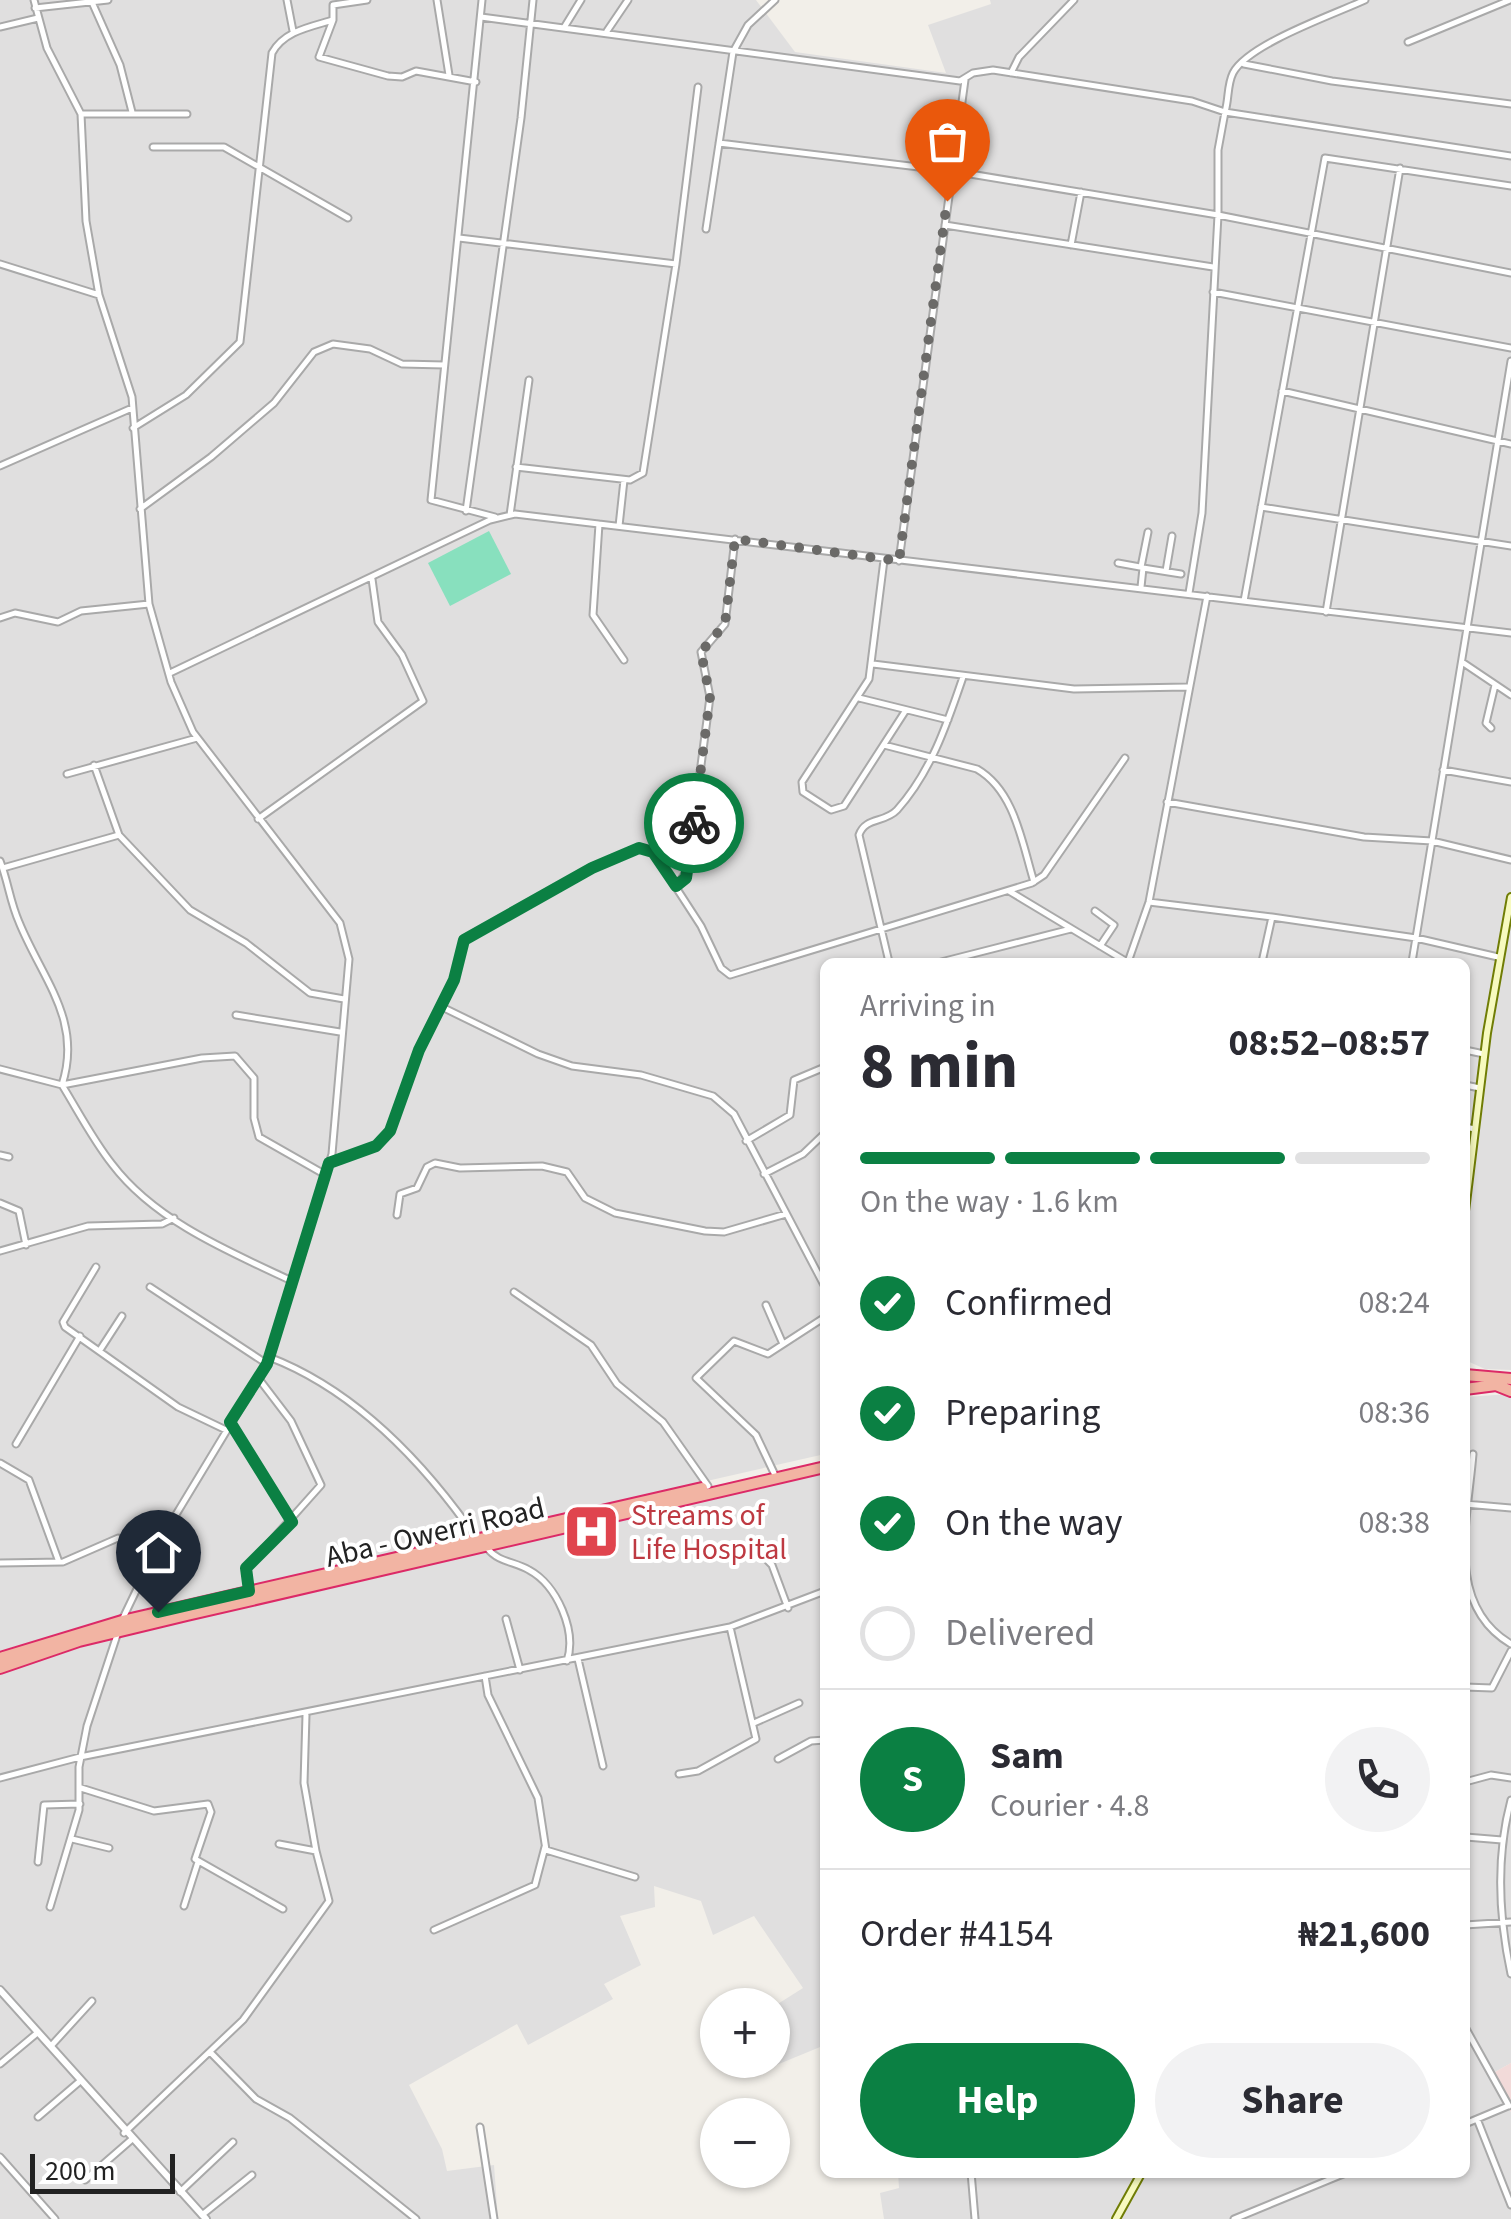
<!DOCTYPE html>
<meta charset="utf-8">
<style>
:root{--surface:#fff;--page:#f2f2f3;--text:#2b2b33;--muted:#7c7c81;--line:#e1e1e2;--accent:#0b8043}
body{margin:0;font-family:"Source Sans 3",sans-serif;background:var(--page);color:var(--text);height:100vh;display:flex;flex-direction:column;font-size:38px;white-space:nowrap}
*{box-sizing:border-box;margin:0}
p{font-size:32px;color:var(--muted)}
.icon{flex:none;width:55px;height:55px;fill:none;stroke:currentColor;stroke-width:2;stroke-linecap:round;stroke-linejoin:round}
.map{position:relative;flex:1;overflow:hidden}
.panel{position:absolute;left:820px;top:958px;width:650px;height:1220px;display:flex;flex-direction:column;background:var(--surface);border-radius:15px;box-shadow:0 2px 8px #0004}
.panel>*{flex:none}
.tools{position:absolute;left:700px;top:1988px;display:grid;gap:20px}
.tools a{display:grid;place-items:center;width:90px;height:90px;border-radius:50%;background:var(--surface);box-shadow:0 2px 8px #0004;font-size:50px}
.scale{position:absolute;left:30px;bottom:25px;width:145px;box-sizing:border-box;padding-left:10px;border:5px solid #222;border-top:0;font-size:28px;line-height:35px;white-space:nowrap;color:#222;-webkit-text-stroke:8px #fff;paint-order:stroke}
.pin{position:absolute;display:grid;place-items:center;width:85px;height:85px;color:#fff;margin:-102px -42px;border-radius:50% 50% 50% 0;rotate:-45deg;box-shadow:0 0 10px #0007}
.pin .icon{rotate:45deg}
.courier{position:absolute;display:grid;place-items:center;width:100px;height:100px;margin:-50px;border:8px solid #0b8043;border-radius:50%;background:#fff;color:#222;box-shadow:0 2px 12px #0007}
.summary em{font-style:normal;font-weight:700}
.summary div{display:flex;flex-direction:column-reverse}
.summary{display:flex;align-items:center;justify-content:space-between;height:170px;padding:0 40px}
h1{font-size:65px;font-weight:700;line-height:75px}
.bar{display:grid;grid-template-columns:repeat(4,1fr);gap:15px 10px;align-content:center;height:120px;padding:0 40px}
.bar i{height:12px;border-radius:8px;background:var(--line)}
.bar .selected{background:var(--accent)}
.bar p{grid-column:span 4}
.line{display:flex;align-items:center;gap:25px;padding:0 40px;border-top:2px solid var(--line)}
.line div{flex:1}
.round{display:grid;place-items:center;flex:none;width:105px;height:105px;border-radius:52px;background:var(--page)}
ol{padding:0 40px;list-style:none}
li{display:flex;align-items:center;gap:30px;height:110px}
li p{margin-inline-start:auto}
li .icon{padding:10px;border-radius:50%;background:var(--accent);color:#fff;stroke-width:4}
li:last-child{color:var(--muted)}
li i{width:55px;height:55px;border:5px solid var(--line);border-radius:50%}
.button{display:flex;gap:20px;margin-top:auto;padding:20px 40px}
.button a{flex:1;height:115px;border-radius:60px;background:var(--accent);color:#fff;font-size:40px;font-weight:700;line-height:115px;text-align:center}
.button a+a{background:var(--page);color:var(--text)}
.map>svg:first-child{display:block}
.residential{fill:#e0dfdf}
.commercial{fill:#f2dad9}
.pitch{fill:#88e0be}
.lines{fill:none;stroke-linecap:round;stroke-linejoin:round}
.minor-casing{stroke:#a9a9a9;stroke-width:9}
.tertiary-casing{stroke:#a9a9a9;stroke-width:10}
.secondary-casing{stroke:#707d05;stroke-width:10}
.trunk-casing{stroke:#dc2a67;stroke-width:14}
.minor{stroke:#fff;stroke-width:5}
.tertiary{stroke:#fff;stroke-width:6}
.secondary{stroke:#f7fabf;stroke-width:6}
.trunk{stroke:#f2b4a3;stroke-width:10}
.done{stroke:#6b6a68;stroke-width:10;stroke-dasharray:0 18}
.route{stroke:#0b8043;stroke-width:12}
.labels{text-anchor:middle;stroke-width:8;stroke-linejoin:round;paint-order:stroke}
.health-label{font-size:30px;fill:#be3a42;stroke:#fff;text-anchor:start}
.street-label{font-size:30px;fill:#222;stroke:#fff}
</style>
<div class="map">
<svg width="1511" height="2219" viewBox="0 0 1511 2219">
<rect width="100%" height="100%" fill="#f2efe9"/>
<!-- residential -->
<path class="residential" d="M 0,0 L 756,0 L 795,52 L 946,73 L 928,25 L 991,4 L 990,0 L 1511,0 L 1511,1370 L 1485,1369 L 1465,1360 L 1465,962 L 825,962 L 825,1454 L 140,1610 L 0,1651 Z
M 1511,1394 L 1511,2063 L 1488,2076 L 1511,2112 L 1511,2219 L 884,2219 L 880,2193 L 899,2188 L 898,2172 L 1465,2172 L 1465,1397 Z
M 825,1472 L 825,2045 L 774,2066 L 769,2060 L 773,2007 L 803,1988 L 754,1916 L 713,1935 L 701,1901 L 654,1886 L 655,1907 L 620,1916 L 641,1965 L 604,1984 L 613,1999 L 528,2045 L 517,2024 L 409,2085 L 442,2149 L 447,2171 L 494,2165 L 498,2219 L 0,2219 L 0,1674 L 94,1643 Z"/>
<!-- commercial -->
<path class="commercial" d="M 1511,2063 L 1511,2112 L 1488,2076 Z"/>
<!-- pitch -->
<path class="pitch" d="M 489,531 L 511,574 L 450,606 L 428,563 Z"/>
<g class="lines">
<defs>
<path id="minor" d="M 34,0 L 47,48 L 81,114 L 86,221 L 99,295 L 132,397 L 149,604 L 171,682 L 193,732 L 340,923 L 349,959 L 332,1154 L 267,1364 L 160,1541 L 123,1618
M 91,0 L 120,65 L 132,112
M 287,0 L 293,31
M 367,0 L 333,5 L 333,20 L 319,57 L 388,76 L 402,77 L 416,71 L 476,82
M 437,0 L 449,75
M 482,0 L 431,500 L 495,517
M 35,8 L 108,0
M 481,17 L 960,81 L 973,73 L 993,70 L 1192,101 L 1225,112 C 1229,99 1227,85 1233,73 C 1248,44 1335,14 1365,0
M 565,26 L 581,0
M 0,27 L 38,18
M 607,31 L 628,0
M 1408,42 L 1510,0
M 1244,64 L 1332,81 L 1511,104
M 1011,73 L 1019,57 L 1074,0
M 81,114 L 187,114
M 719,143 L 952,171 L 1218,215 L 1218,150 L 1225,112 L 1511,156
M 153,147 L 224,147 L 348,218
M 945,225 L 1213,267
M 706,229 L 733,52 L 748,25 L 775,0
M 459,238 L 676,264
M 1071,245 L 1081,192
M 0,264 L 99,295
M 1213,292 L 1511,348
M 1282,391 L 1511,444
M 133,428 L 186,395 L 240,342 L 272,53 C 284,31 310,27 333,20
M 0,466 L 132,408
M 516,467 L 630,480 L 643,473 L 676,264 L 698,87
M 1261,507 L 1511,546
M 140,509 L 211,457 L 274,403 L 314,352 L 333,344 L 370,349 L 402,364 L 444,365
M 466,511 L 521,118 L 533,0
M 510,515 L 529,380
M 599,524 L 593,615 L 624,660
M 619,526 L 624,480
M 884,560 L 869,679 L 802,782 L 803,792 L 831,810 L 844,806 L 906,710
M 899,561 L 965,80
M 1118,563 L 1140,567
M 1141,567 L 1148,532
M 1166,571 L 1172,536
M 1141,587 L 1143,568 L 1181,574
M 1189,593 L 1202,513 L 1218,215 L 1511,273
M 1244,601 L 1325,158 L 1511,186
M 1326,612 L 1400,168
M 0,618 L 15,613 L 58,622 L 81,611 L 149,604
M 1462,662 L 1511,695
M 873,664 L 1074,689 L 1187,687
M 170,673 L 490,520 L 515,514 L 1511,633
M 859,698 L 948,720
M 1491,728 L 1486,723 L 1495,685
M 884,745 L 977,769 C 1015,791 1022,843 1034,882
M 94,765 L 119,835 L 190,910 L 246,943 L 310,993 L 344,999
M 1443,770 L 1511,782
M 67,774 L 197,738
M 1167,802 L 1364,837 L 1432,841 L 1511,860
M 258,819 L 423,701 L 402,655 L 378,622 L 372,579
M 0,861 C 8,881 10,902 19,922 C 42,979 83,1020 62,1085
M 3,868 L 119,835
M 676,886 L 687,871 L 710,697 L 701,652 L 725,624 L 735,539
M 1009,891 L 1127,962
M 1149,902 L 1272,917
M 1095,911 L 1114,925 L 1100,946
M 889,962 L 859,835 C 865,817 885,823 897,810 C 931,772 947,724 963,677
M 941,962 L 1071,929
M 1128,962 L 1149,902 L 1207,596
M 1262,962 L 1272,917 L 1416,938 L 1498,957
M 1412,962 L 1511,361
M 442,1007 L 538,1054 L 572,1066 L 641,1075 L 713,1096 L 734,1114 L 825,1287
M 236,1015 L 340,1032
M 1465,1050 L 1484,1054
M 0,1069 L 62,1085 C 78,1111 93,1140 112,1164 C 155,1221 230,1252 292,1281
M 62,1085 L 202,1058 L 235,1056 L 254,1078 L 254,1118 L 259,1137 L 324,1174
M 1465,1085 L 1480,1088
M 1465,1127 L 1475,1129
M 746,1141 L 790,1115 L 794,1080 L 825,1067
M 0,1155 L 9,1157
M 330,1163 L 376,1145 L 390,1131 L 419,1050 L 454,980 L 464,940 L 593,868 L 639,847 L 653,852 L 701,926 L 721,968 L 730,975 L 1032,883 L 1044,875 L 1125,758
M 764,1174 L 803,1154 L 825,1133
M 0,1203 L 19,1211 L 26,1245
M 397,1215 L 400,1194 L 417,1188 L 427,1167 L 435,1163 L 460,1168 L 542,1166 L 567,1172 L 585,1198 L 615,1213 L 705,1231 L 724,1232 L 786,1214
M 0,1251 L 88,1226 L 162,1224 L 174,1218
M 96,1267 L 63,1322 L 65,1327 L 178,1407 L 226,1430
M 150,1287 L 267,1364
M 514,1292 L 591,1345 L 617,1384 L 663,1422 L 708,1486
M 766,1305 L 783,1344
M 100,1350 L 122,1316
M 269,1357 C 355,1390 425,1464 477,1539
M 230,1422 L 291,1522
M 16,1444 L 80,1336
M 1473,1454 C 1468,1518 1444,1605 1511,1644
M 0,1463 L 29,1480 L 59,1562
M 774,1473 L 756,1435 L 696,1378 L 734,1341 L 768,1354 L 825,1317
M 1465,1504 L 1511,1508
M 487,1548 C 499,1563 514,1561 529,1570 C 557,1585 577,1631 567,1661
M 759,1552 L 772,1565 L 788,1608
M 0,1563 L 63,1562 L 118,1538 L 153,1553
M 249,1591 L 247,1568 L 321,1485 L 291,1421 L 259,1379
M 506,1619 L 520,1670
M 578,1659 L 603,1766
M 485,1676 L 488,1695 L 538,1798 L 546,1850 L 635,1877
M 1465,1687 L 1492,1688 L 1511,1651
M 306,1715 L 304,1783 L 316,1851
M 754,1723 L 799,1703
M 778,1759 L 811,1741 L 825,1740
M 679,1774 L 698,1771 L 756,1739 L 730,1627
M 0,1778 L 80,1757 L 730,1627 L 825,1591
M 1465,1782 L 1491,1775 L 1511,1778
M 81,1788 L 154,1811 L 208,1804 L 211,1812 L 195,1859 L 283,1909
M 1511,1800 C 1496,1856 1499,1918 1511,1974
M 1466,1837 L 1502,1840
M 72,1839 L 109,1848
M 38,1862 L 44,1805 L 80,1804
M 184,1906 L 198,1862
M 50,1907 L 79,1810 L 79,1767 L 87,1726 L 118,1632
M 1465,1925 L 1511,1922
M 434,1930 L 535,1885 L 545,1847
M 1465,2027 L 1509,2106
M 51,2046 L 92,2001
M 210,2052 L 256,2099 L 290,2118 L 416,2219
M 0,2064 L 36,2034
M 38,2117 L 79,2082
M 1477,2119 L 1511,2205
M 1465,2124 L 1508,2106
M 480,2127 L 494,2219
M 124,2133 L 243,2020 L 329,1901 L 316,1851 L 279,1844
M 0,2157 L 55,2219
M 971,2172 L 975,2219
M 85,2180 L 131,2140
M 180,2192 L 233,2142
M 202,2215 L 252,2175
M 1234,2219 L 1348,2172"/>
<path id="tertiary" d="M 0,1990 L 206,2219"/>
<path id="secondary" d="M 1465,1211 L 1487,1033 L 1511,897
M 1116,2219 L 1142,2172"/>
<path id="trunk" d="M 1465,1375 L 1511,1379
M 1465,1389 L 1496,1385 L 1511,1391
M 0,1658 L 122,1621 L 702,1488
M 0,1668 L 79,1641 L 187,1615 L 825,1467"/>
</defs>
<!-- minor casing -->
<use href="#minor" class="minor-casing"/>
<!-- tertiary casing -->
<use href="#tertiary" class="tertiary-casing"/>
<!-- secondary casing -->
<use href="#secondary" class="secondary-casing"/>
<!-- trunk casing -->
<use href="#trunk" class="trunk-casing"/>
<!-- minor -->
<use href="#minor" class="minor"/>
<!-- tertiary -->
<use href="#tertiary" class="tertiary"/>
<!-- secondary -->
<use href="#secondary" class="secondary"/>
<!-- trunk -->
<use href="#trunk" class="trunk"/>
</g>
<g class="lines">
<!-- done -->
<path class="done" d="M 694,823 L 710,697 L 701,652 L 725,624 L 735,539 L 899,561 L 947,201"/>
<!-- route -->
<path class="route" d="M 158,1612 L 249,1591 L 246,1568 L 292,1522 L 230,1422 L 267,1364 L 329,1163 L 376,1146 L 390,1131 L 419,1050 L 454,980 L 464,940 L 592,868 L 639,848 L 653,852 L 676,886 L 686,878 L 694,823"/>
</g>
<!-- icons -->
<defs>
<symbol id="hospital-square" viewBox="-11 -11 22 22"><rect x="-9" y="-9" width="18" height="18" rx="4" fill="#e0444e" stroke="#fff"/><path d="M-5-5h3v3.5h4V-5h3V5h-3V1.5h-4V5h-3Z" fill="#fff"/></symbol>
</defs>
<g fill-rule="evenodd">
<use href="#hospital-square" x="560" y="1500" width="63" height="63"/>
</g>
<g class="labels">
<!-- health labels -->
<g class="health-label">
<text x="631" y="1525">Streams of<tspan x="631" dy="34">Life Hospital</tspan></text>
</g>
<!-- street labels -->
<g class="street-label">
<text transform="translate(435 1532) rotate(-13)" y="10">Aba - Owerri Road</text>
</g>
</g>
</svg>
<div class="tools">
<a>+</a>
<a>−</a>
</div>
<div class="scale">200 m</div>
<div class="pin" style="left:947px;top:201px;background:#ea580c"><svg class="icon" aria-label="bag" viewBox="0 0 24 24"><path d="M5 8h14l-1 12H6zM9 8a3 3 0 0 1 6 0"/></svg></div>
<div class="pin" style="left:158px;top:1612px;background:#1f2937"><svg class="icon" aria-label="home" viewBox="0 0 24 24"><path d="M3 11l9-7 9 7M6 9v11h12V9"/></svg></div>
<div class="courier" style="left:694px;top:823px"><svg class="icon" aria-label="bike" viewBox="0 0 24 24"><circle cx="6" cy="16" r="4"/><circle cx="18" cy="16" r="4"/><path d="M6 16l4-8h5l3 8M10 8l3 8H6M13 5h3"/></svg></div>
<section class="panel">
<div class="summary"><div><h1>8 min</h1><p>Arriving in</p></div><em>08:52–08:57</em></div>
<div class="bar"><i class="selected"></i><i class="selected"></i><i class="selected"></i><i></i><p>On the way · 1.6 km</p></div>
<ol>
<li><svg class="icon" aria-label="check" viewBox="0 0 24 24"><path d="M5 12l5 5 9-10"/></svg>Confirmed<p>08:24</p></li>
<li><svg class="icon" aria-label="check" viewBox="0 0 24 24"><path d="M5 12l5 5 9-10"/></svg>Preparing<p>08:36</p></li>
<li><svg class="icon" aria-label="check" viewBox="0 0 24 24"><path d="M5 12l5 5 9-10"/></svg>On the way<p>08:38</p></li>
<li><i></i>Delivered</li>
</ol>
<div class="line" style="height:180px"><b class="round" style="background:var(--accent);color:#fff">S</b><div><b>Sam</b><p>Courier · 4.8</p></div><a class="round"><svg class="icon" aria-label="phone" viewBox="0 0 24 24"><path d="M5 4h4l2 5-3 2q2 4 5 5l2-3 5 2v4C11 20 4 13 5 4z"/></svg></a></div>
<div class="line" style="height:130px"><div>Order #4154</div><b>₦21,600</b></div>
<div class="button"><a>Help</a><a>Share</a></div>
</section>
</div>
